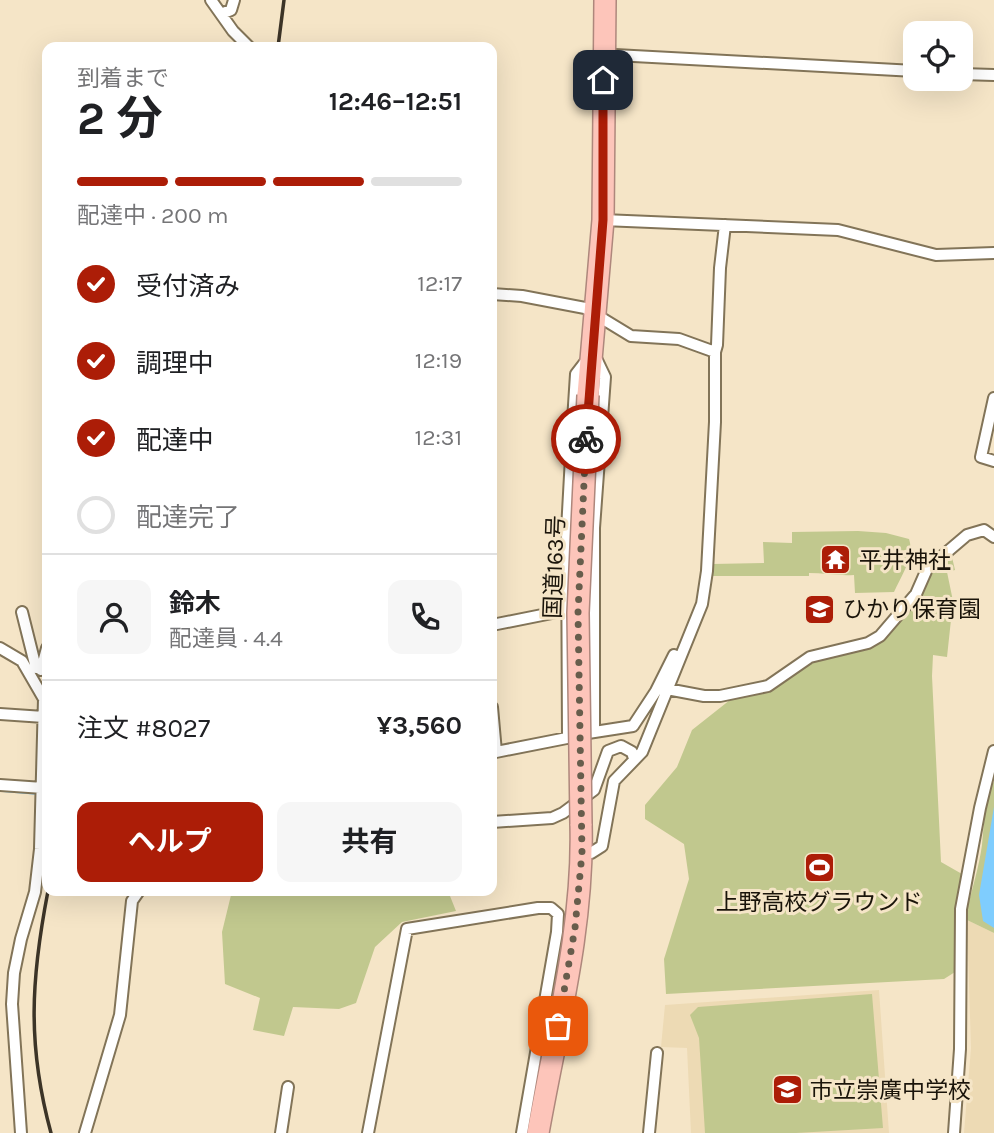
<!DOCTYPE html>
<html lang="ja">
<meta charset="utf-8">
<style>
:root{--surface:#fff;--page:#f6f6f6;--text:#202124;--muted:#757577;--line:#e0e0e0;--accent:#ac1d07}
body{margin:0;font-family:Karla,"Noto Sans JP",sans-serif;background:var(--page);color:var(--text);height:100vh;display:flex;flex-direction:column;font-size:26px;white-space:nowrap}
*{box-sizing:border-box;margin:0}
p{font-size:23px;color:var(--muted)}
.icon{flex:none;width:38px;height:38px;fill:none;stroke:currentColor;stroke-width:2;stroke-linecap:round;stroke-linejoin:round}
.map{position:relative;flex:1;overflow:hidden}
.details{position:absolute;left:42px;top:42px;width:455px;height:854px;display:flex;flex-direction:column;background:var(--surface);border-radius:14px;box-shadow:0 7px 28px #0002}
.details>*{flex:none}
.fabs{position:absolute;left:903px;top:21px;display:grid;gap:14px}
.fabs a{display:grid;place-items:center;width:70px;height:70px;border-radius:14px;background:var(--surface);box-shadow:0 7px 28px #0002;font-size:35px}
.pin{position:absolute;display:grid;place-items:center;width:60px;height:60px;color:#fff;margin:-30px;border-radius:14px;box-shadow:0 4px 10px #0006}
.courier{position:absolute;display:grid;place-items:center;width:70px;height:70px;margin:-35px;border:5px solid #ac1d07;border-radius:50%;background:#fff;color:#222;box-shadow:0 2px 9px #0007}
.head em{font-style:normal;font-weight:700}
.head div{display:flex;flex-direction:column-reverse}
.head{display:flex;align-items:center;justify-content:space-between;height:119px;padding:0 35px}
h1{font-size:46px;font-weight:700;line-height:52px}
.bar{display:grid;grid-template-columns:repeat(4,1fr);gap:10px 7px;align-content:center;height:84px;padding:0 35px}
.bar i{height:9px;border-radius:5px;background:var(--line)}
.bar .selected{background:var(--accent)}
.bar p{grid-column:span 4}
.line{display:flex;align-items:center;gap:18px;padding:0 35px;border-top:2px solid var(--line)}
.line div{flex:1}
.round{display:grid;place-items:center;flex:none;width:74px;height:74px;border-radius:14px;background:var(--page)}
ol{padding:0 35px;list-style:none}
li{display:flex;align-items:center;gap:21px;height:77px}
li p{margin-inline-start:auto}
li .icon{padding:7px;border-radius:50%;background:var(--accent);color:#fff;stroke-width:4}
li:last-child{color:var(--muted)}
li i{width:38px;height:38px;border:4px solid var(--line);border-radius:50%}
.cta{display:flex;gap:14px;margin-top:auto;padding:14px 35px}
.cta a{flex:1;height:80px;border-radius:14px;background:var(--accent);color:#fff;font-size:28px;font-weight:700;line-height:80px;text-align:center}
.cta a+a{background:var(--page);color:var(--text)}
.map>svg:first-child{display:block}
.built{fill:#eddab4}
.green{fill:#c1c88e}
.water{fill:#7fcdfe}
.lines{fill:none;stroke-linecap:round;stroke-linejoin:round}
.stream{stroke:#7fcdfe;stroke-width:3.5}
.street-casing{stroke:#827458;stroke-width:14}
.highway-casing{stroke:#ae877c;stroke-width:24}
.street{stroke:#fff;stroke-width:10}
.highway{stroke:#fdc5ba;stroke-width:21}
.rail{stroke:#3c3427;stroke-width:3.5}
.highway-bridge-casing{stroke:#ae877c;stroke-width:24;stroke-linecap:butt}
.highway-bridge{stroke:#fdc5ba;stroke-width:21}
.done{stroke:#675d4c;stroke-width:7;stroke-dasharray:0 12.6}
.route{stroke:#ac1d07;stroke-width:9}
.labels{text-anchor:middle;stroke-width:6;stroke-linejoin:round;paint-order:stroke}
.poi-label{font-size:23px;fill:#1a140a;stroke:#f5e5c7;text-anchor:start}
.street-label{font-size:23px;fill:#1a140a;stroke:#f5e5c7}
</style>
<div class="map">
<svg width="994" height="1133" viewBox="0 0 994 1133">
<rect width="100%" height="100%" fill="#f5e5c7"/>
<!-- built -->
<path class="built" d="M 967,920 L 994,933 L 994,1133 L 964,1133 L 971,1048 Z
M 879,990 L 889,1133 L 691,1133 L 687,1048 L 661,1047 L 665,1005 Z"/>
<!-- green -->
<path class="green" d="M 858,531 L 886,533 L 909,539 C 915,557 901,576 894,592 L 855,593 L 854,575 C 838,576 823,573 809,573 L 809,576 L 711,576 L 712,564 L 764,563 L 763,542 L 792,543 L 792,532 Z
M 951,553 L 955,570 L 947,572 L 953,601 L 947,657 L 933,655 L 932,676 L 941,862 L 962,874 L 955,909 L 955,972 L 944,979 L 666,994 L 664,959 L 689,879 L 684,844 L 645,819 L 645,805 L 677,767 L 692,730 L 735,696 L 811,661 L 868,648 L 932,571 Z
M 994,781 L 994,933 L 967,920 L 967,910 C 972,889 979,867 982,845 C 984,823 985,801 994,781 Z
M 232,891 L 448,891 L 456,911 L 402,922 L 375,947 L 356,1003 L 339,1009 L 293,1007 L 284,1036 L 253,1030 L 260,998 L 225,984 L 222,932 Z
M 872,994 L 883,1128 L 796,1133 L 705,1133 L 699,1038 L 690,1015 L 698,1007 Z"/>
<!-- water -->
<path class="water" d="M 994,807 L 994,928 L 983,921 L 979,895 Z"/>
<g class="lines">
<!-- stream -->
<path class="stream" d="M 0,790 L 36,793"/>
<defs>
<path id="street" d="M 211,0 L 233,31 L 249,47
M 221,14 L 231,10 L 234,0
M 604,57 L 615,55 L 915,71
M 961,74 L 994,75
M 603,220 L 838,230 L 936,255 L 994,253
M 492,294 L 522,296 L 585,308 L 631,336 L 679,339 L 715,352 L 715,422 L 707,571 L 702,604 L 642,752 L 614,781 L 602,846 L 591,853 L 582,853
M 715,352 L 717,345 L 720,268 L 725,225
M 994,398 L 981,457 L 994,461
M 22,612 L 36,668
M 492,625 L 567,610
M 0,648 L 22,661 L 44,699 L 40,849 L 35,892 L 21,939 L 14,973 L 12,1004 L 21,1133
M 41,670 L 47,648
M 667,689 L 704,696 L 720,696 L 768,686 L 810,657 L 868,643 L 880,636 L 916,594 L 927,569 L 967,535 L 984,530 L 994,537
M 492,707 L 496,752 L 572,737
M 0,714 L 44,717
M 588,733 L 633,726 L 656,691 L 674,655
M 568,738 L 567,530 L 573,421 L 576,374 L 593,352 L 605,377 L 594,528 L 594,732
M 0,785 L 43,788
M 492,822 L 552,818 L 563,813 L 594,790 L 608,751 L 621,746 L 632,752 L 634,759
M 85,1133 L 120,1015 L 132,901 L 139,891
M 281,1133 L 288,1087
M 368,1133 L 407,929 L 538,908 L 551,908 L 558,914 L 557,932 L 522,1133
M 649,1133 L 657,1053
M 954,1133 L 960,1049 L 961,909 L 980,808 L 994,751"/>
<path id="highway" d="M 588,395 L 603,220 L 605,0
M 538,1133 C 556,1031 584,928 581,824"/>
</defs>
<!-- street casing -->
<use href="#street" class="street-casing"/>
<!-- highway casing -->
<use href="#highway" class="highway-casing"/>
<!-- street -->
<use href="#street" class="street"/>
<!-- highway -->
<use href="#highway" class="highway"/>
<!-- rail -->
<path class="rail" d="M 278,47 L 284,0
M 48,891 C 31,979 27,1045 51,1133"/>
<defs>
<path id="highway-bridge" d="M 581,824 L 578,613 L 588,395"/>
</defs>
<!-- highway-bridge casing -->
<use href="#highway-bridge" class="highway-bridge-casing"/>
<!-- highway-bridge -->
<use href="#highway-bridge" class="highway-bridge"/>
</g>
<g class="lines">
<!-- done -->
<path class="done" d="M 558,1026 L 575,928 L 582,853 L 578,613 L 586,439"/>
<!-- route -->
<path class="route" d="M 586,439 L 603,220 L 603,80"/>
</g>
<!-- icons -->
<defs>
<symbol id="temple-square" viewBox="-11 -11 22 22"><rect x="-9" y="-9" width="18" height="18" rx="4" fill="#ac1d07" stroke="#f5e5c7"/><path d="M0-6L5-2H3V0L6.5 2.5H4V6H1.5V3h-3V6H-4V2.5H-6.5L-3 0V-2H-5Z" fill="#fff"/></symbol>
<symbol id="school-square" viewBox="-11 -11 22 22"><rect x="-9" y="-9" width="18" height="18" rx="4" fill="#ac1d07" stroke="#f5e5c7"/><path d="M0-5L7-2L0 1L-7-2ZM-4 1L0 2.5L4 1V4Q0 6-4 4Z" fill="#fff"/></symbol>
<symbol id="stadium-square" viewBox="-11 -11 22 22"><rect x="-9" y="-9" width="18" height="18" rx="4" fill="#ac1d07" stroke="#f5e5c7"/><path d="M0-5a6.5 5 0 1 0 0 10a6.5 5 0 1 0 0-10ZM-3.5-1.8h7v3.6h-7Z" fill="#fff"/></symbol>
</defs>
<g fill-rule="evenodd">
<use href="#temple-square" x="818" y="542" width="35" height="35"/>
<use href="#school-square" x="802" y="592" width="35" height="35"/>
<use href="#stadium-square" x="802" y="850" width="35" height="35"/>
<use href="#school-square" x="770" y="1072" width="35" height="35"/>
</g>
<g class="labels">
<!-- poi labels -->
<g class="poi-label">
<text x="859" y="568">平井神社</text>
<text x="843" y="617">ひかり保育園</text>
<text x="819" y="910" text-anchor="middle">上野高校グラウンド</text>
<text x="810" y="1098">市立崇廣中学校</text>
</g>
<!-- street labels -->
<g class="street-label">
<text transform="translate(554 567) rotate(-88)" y="8">国道163号</text>
</g>
</g>
</svg>
<div class="fabs">
<a><svg class="icon" aria-label="locate" viewBox="0 0 24 24"><circle cx="12" cy="12" r="6"/><path d="M12 2v4M12 18v4M2 12h4M18 12h4"/></svg></a>
</div>
<div class="pin" style="left:558px;top:1026px;background:#ea580c"><svg class="icon" aria-label="bag" viewBox="0 0 24 24"><path d="M5 8h14l-1 12H6zM9 8a3 3 0 0 1 6 0"/></svg></div>
<div class="pin" style="left:603px;top:80px;background:#1f2937"><svg class="icon" aria-label="home" viewBox="0 0 24 24"><path d="M3 11l9-7 9 7M6 9v11h12V9"/></svg></div>
<div class="courier" style="left:586px;top:439px"><svg class="icon" aria-label="bike" viewBox="0 0 24 24"><circle cx="6" cy="16" r="4"/><circle cx="18" cy="16" r="4"/><path d="M6 16l4-8h5l3 8M10 8l3 8H6M13 5h3"/></svg></div>
<section class="details">
<div class="head"><div><h1>2 分</h1><p>到着まで</p></div><em>12:46–12:51</em></div>
<div class="bar"><i class="selected"></i><i class="selected"></i><i class="selected"></i><i></i><p>配達中 · 200 m</p></div>
<ol>
<li><svg class="icon" aria-label="check" viewBox="0 0 24 24"><path d="M5 12l5 5 9-10"/></svg>受付済み<p>12:17</p></li>
<li><svg class="icon" aria-label="check" viewBox="0 0 24 24"><path d="M5 12l5 5 9-10"/></svg>調理中<p>12:19</p></li>
<li><svg class="icon" aria-label="check" viewBox="0 0 24 24"><path d="M5 12l5 5 9-10"/></svg>配達中<p>12:31</p></li>
<li><i></i>配達完了</li>
</ol>
<div class="line" style="height:126px"><a class="round"><svg class="icon" aria-label="person" viewBox="0 0 24 24"><circle cx="12" cy="8" r="4"/><path d="M4 21q1-7 8-7t8 7"/></svg></a><div><b>鈴木</b><p>配達員 · 4.4</p></div><a class="round"><svg class="icon" aria-label="phone" viewBox="0 0 24 24"><path d="M5 4h4l2 5-3 2q2 4 5 5l2-3 5 2v4C11 20 4 13 5 4z"/></svg></a></div>
<div class="line" style="height:91px"><div>注文 #8027</div><b>¥3,560</b></div>
<div class="cta"><a>ヘルプ</a><a>共有</a></div>
</section>
</div>
